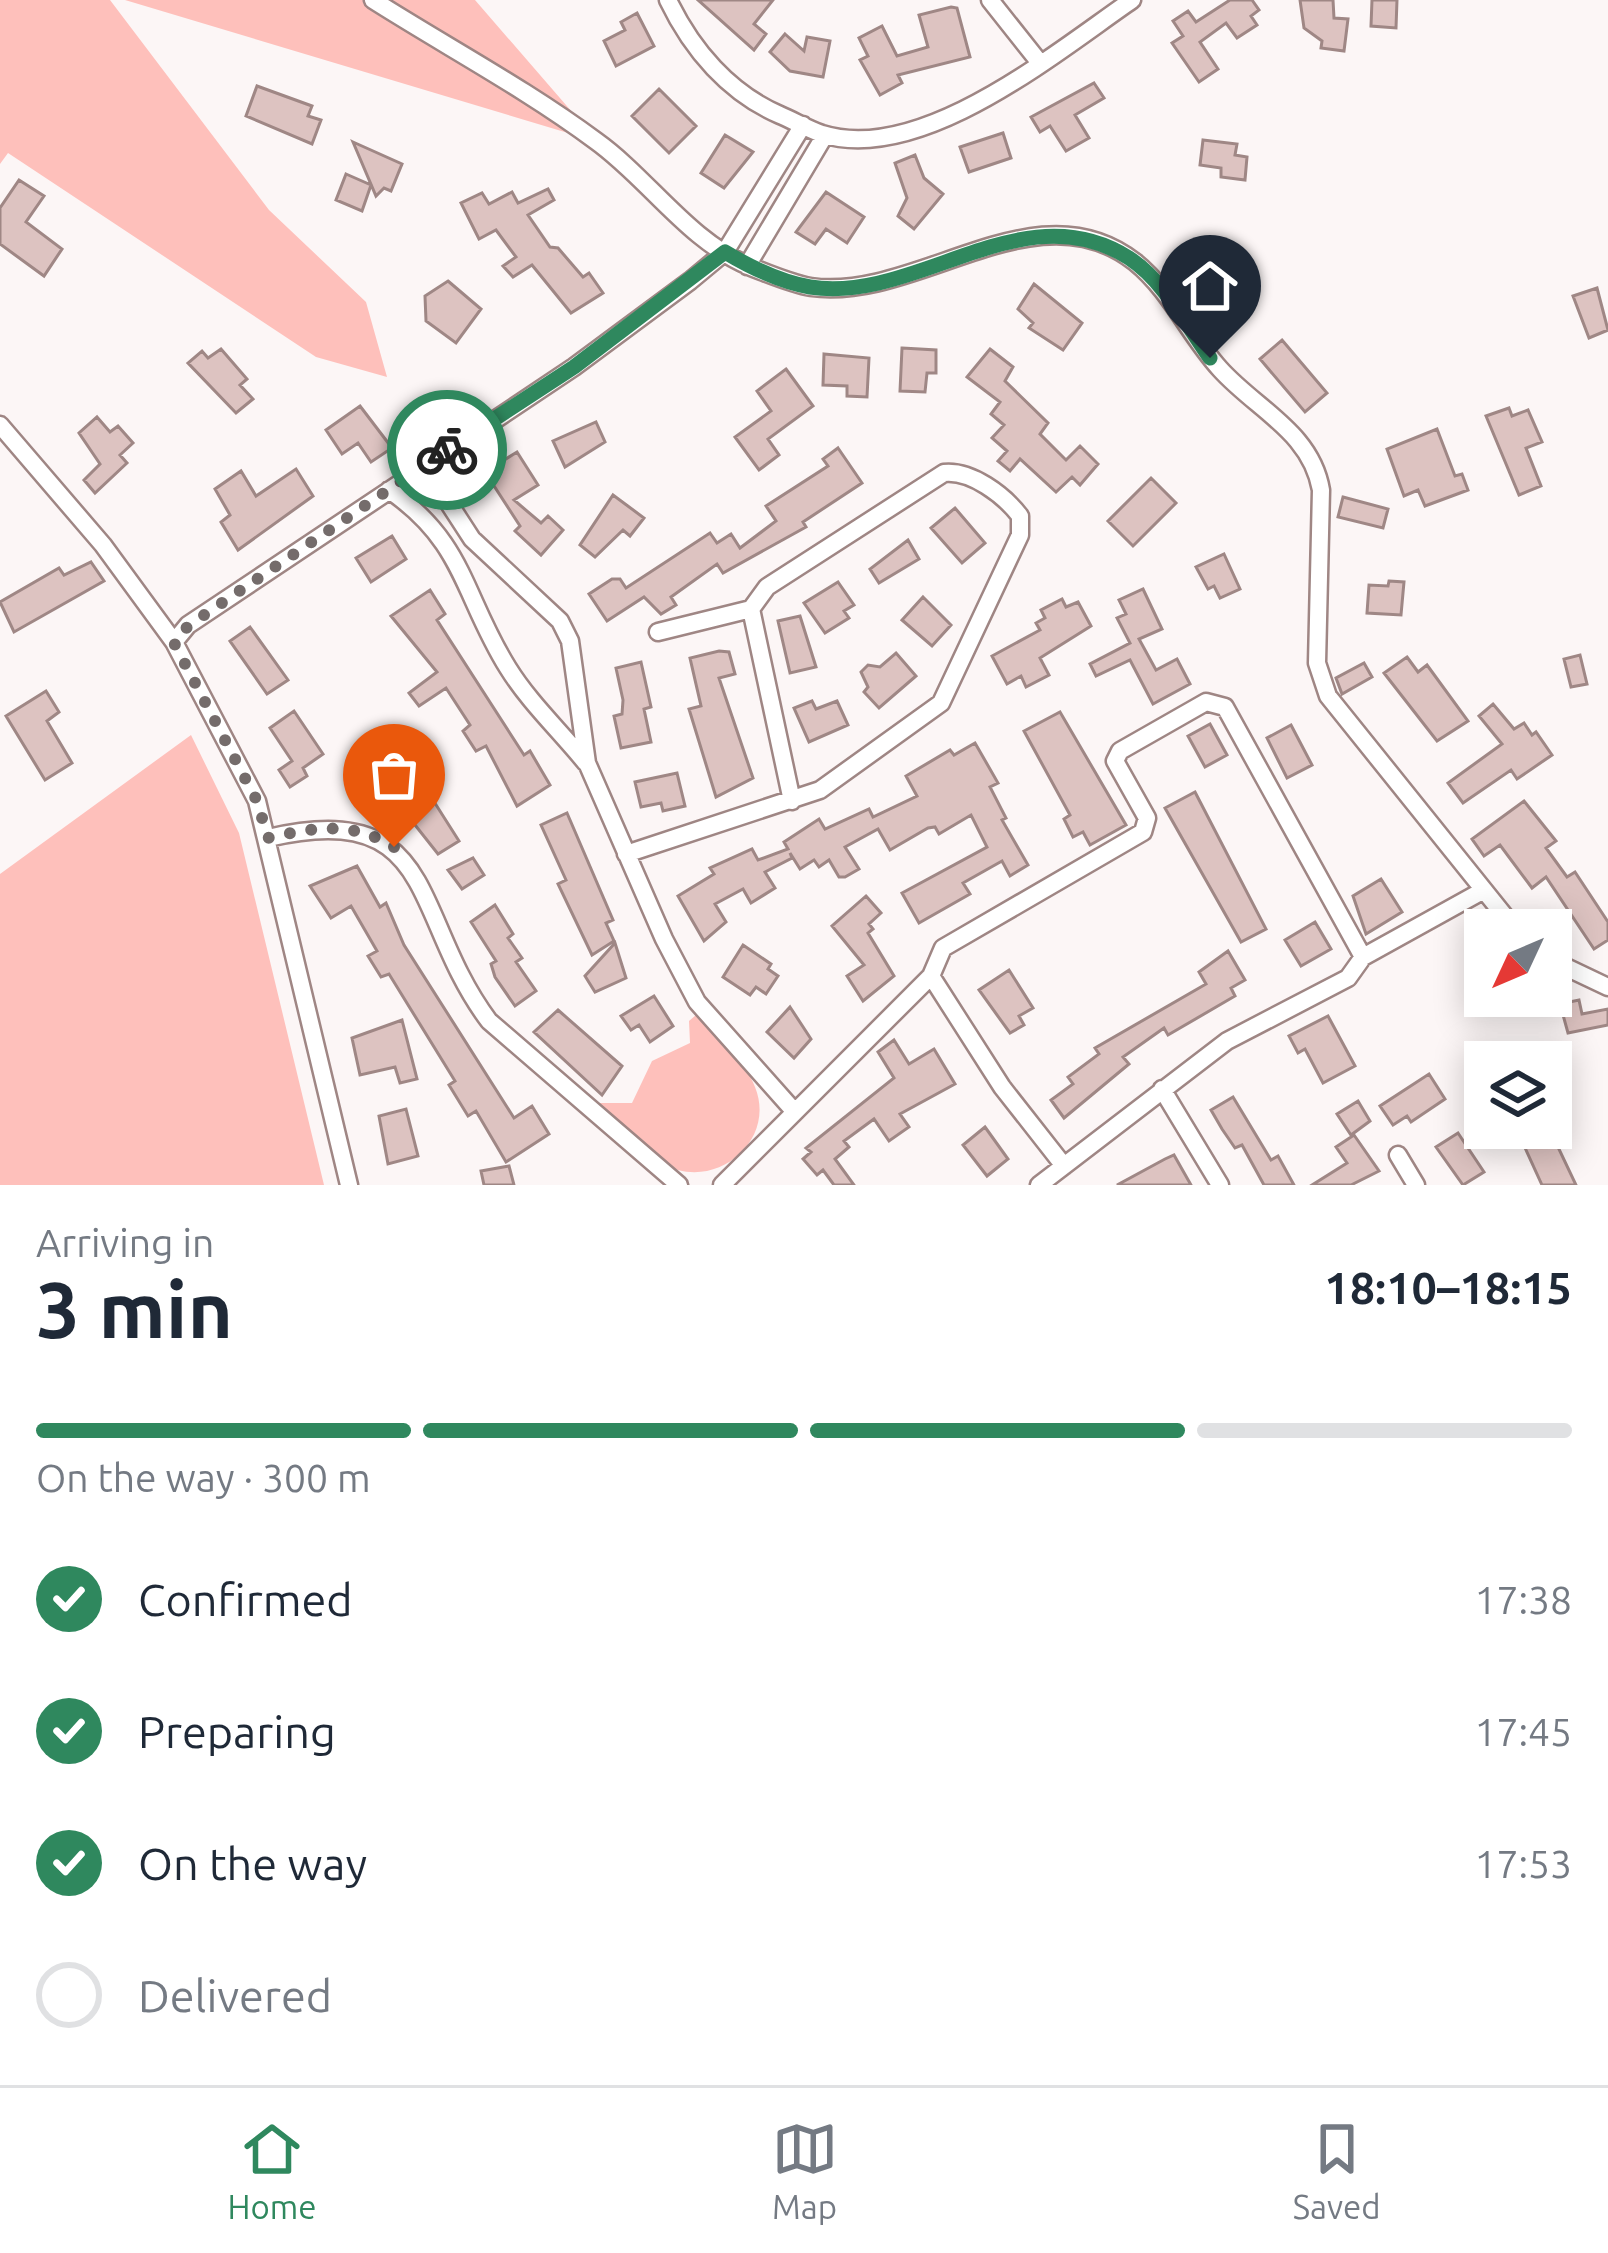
<!DOCTYPE html>
<meta charset="utf-8">
<style>
:root{--surface:#fff;--page:#f6f6f7;--text:#1f2937;--muted:#747a83;--line:#e0e1e3;--accent:#2f885e}
body{margin:0;font-family:Ubuntu,sans-serif;background:var(--page);color:var(--text);height:100vh;display:flex;flex-direction:column;font-size:45px;white-space:nowrap}
*{box-sizing:border-box;margin:0}
p{font-size:39px;color:var(--muted)}
.icon{flex:none;width:66px;height:66px;fill:none;stroke:currentColor;stroke-width:2;stroke-linecap:round;stroke-linejoin:round}
.map{position:relative;height:1185px;overflow:hidden}
.sheet{display:flex;flex-direction:column;background:var(--surface);flex:1}
.sheet>*{flex:none}
.needle{width:78px;rotate:226deg}
.fabs{position:absolute;left:1464px;top:909px;display:grid;gap:24px}
.fabs a{display:grid;place-items:center;width:108px;height:108px;border-radius:0px;background:var(--surface);box-shadow:0 6px 30px #0003;font-size:60px}
.pin{position:absolute;display:grid;place-items:center;width:102px;height:102px;color:#fff;margin:-123px -51px;border-radius:50% 50% 50% 0;rotate:-45deg;box-shadow:0 0 12px #0007}
.pin .icon{rotate:45deg}
.courier{position:absolute;display:grid;place-items:center;width:120px;height:120px;margin:-60px;border:9px solid #2f885e;border-radius:50%;background:#fff;color:#222;box-shadow:0 3px 15px #0007}
.overview em{font-style:normal;font-weight:700}
.overview div{display:flex;flex-direction:column-reverse}
.overview{display:flex;align-items:center;justify-content:space-between;height:204px;padding:0 36px}
h1{font-size:78px;font-weight:700;line-height:90px}
.bar{display:grid;grid-template-columns:repeat(4,1fr);gap:18px 12px;align-content:center;height:144px;padding:0 36px}
.bar i{height:15px;border-radius:9px;background:var(--line)}
.bar .current{background:var(--accent)}
.bar p{grid-column:span 4}
ol{padding:0 36px;list-style:none}
li{display:flex;align-items:center;gap:36px;height:132px}
li p{margin-inline-start:auto}
li .icon{padding:12px;border-radius:50%;background:var(--accent);color:#fff;stroke-width:4}
li:last-child{color:var(--muted)}
li i{width:66px;height:66px;border:6px solid var(--line);border-radius:50%}
.dock{display:flex;justify-content:space-around;align-items:center;height:168px;border-top:3px solid var(--line);background:var(--surface);font-size:33px;color:var(--muted)}
.dock a{display:grid;justify-items:center;gap:6px}
.dock .current{color:var(--accent)}
.map>svg:first-child{display:block}
.green{fill:#fec0bb}
.building{fill:#ddc3c1;stroke:#9f8785;stroke-width:3}
.lines{fill:none;stroke-linecap:round;stroke-linejoin:round}
.street-casing{stroke:#9f8684;stroke-width:21}
.street{stroke:#fff;stroke-width:16}
.done{stroke:#746c6b;stroke-width:12;stroke-dasharray:0 21.6}
.route{stroke:#2f885e;stroke-width:15}
</style>
<div class="map">
<svg width="1608" height="1185" viewBox="0 0 1608 1185">
<rect width="100%" height="100%" fill="#fcf6f6"/>
<!-- green -->
<path class="green" d="M 0,0 L 110,0 L 269,210 L 366,302 L 387,377 L 316,357 L 8,153 L 0,164 Z
M 125,0 L 475,0 L 598,142 Z
M 191,735 L 239,833 L 324,1185 L 0,1185 L 0,874 Z
M 696,1015 C 716,1037 745,1059 755,1087 C 775,1136 726,1183 678,1170 C 653,1163 624,1130 603,1114 L 599,1103 L 632,1103 L 652,1061 L 690,1043 L 689,1021 Z"/>
<!-- building -->
<path class="building" d="M 698,0 L 773,0 L 754,24 L 766,34 L 754,50 Z
M 1230,0 L 1252,0 L 1259,10 L 1251,16 L 1257,25 L 1237,38 L 1226,23 L 1200,42 L 1218,69 L 1199,82 L 1172,43 L 1183,36 L 1173,21 L 1188,11 L 1196,22 Z
M 1300,0 L 1333,0 L 1334,18 L 1348,19 L 1344,51 L 1321,48 L 1322,41 L 1304,28 Z
M 1372,0 L 1397,0 L 1396,28 L 1371,26 Z
M 951,7 L 957,8 L 970,57 L 898,75 L 902,83 L 880,95 L 860,60 L 868,56 L 859,38 L 882,26 L 897,56 L 928,47 L 919,15 Z
M 637,13 L 654,46 L 616,66 L 604,41 L 625,30 L 621,22 Z
M 785,34 L 804,51 L 807,37 L 830,41 L 823,77 L 790,71 L 770,52 Z
M 1094,83 L 1104,98 L 1075,115 L 1089,138 L 1066,151 L 1050,126 L 1040,132 L 1031,117 Z
M 257,86 L 312,106 L 308,116 L 321,120 L 312,144 L 246,116 Z
M 659,89 L 696,126 L 669,153 L 632,116 Z
M 1003,133 L 1011,158 L 969,172 L 960,147 Z
M 725,135 L 753,152 L 724,188 L 701,173 Z
M 1203,140 L 1237,144 L 1235,155 L 1247,157 L 1245,180 L 1221,177 L 1221,168 L 1200,165 Z
M 353,142 L 402,164 L 391,191 L 384,188 L 376,196 Z
M 915,155 L 924,178 L 943,194 L 914,229 L 898,216 L 907,198 L 895,163 Z
M 346,174 L 371,185 L 362,211 L 336,200 Z
M 19,180 L 44,196 L 26,222 L 62,249 L 44,276 L 0,244 L 0,208 Z
M 548,189 L 554,200 L 528,215 L 550,247 L 558,248 L 583,277 L 589,273 L 603,293 L 571,313 L 532,265 L 513,277 L 503,266 L 516,257 L 496,230 L 479,239 L 461,203 L 482,193 L 489,204 L 512,192 L 518,203 Z
M 826,192 L 864,217 L 847,243 L 826,229 L 815,244 L 796,232 Z
M 448,281 L 481,309 L 456,343 L 426,321 L 425,296 Z
M 1034,284 L 1082,323 L 1063,350 L 1029,328 L 1033,323 L 1018,309 Z
M 1597,288 L 1608,330 L 1589,338 L 1573,296 Z
M 1282,340 L 1327,393 L 1305,412 L 1260,359 Z
M 902,348 L 936,350 L 936,373 L 927,373 L 925,392 L 900,391 Z
M 221,349 L 247,379 L 240,385 L 253,399 L 236,413 L 188,363 L 202,351 L 208,358 Z
M 990,349 L 1013,367 L 1005,381 L 1048,423 L 1040,434 L 1066,460 L 1080,446 L 1098,464 L 1080,485 L 1072,477 L 1056,492 L 1020,459 L 1010,471 L 998,461 L 1007,451 L 992,438 L 1004,425 L 991,414 L 1000,402 L 967,377 Z
M 824,354 L 869,358 L 867,397 L 847,396 L 847,386 L 823,385 Z
M 786,369 L 813,406 L 768,439 L 779,455 L 759,470 L 735,437 L 771,411 L 757,391 Z
M 360,406 L 392,448 L 371,462 L 358,443 L 342,454 L 326,430 Z
M 1509,408 L 1512,416 L 1528,410 L 1542,442 L 1526,448 L 1541,486 L 1519,495 L 1486,416 Z
M 97,417 L 110,432 L 118,426 L 133,443 L 120,455 L 127,463 L 95,493 L 84,480 L 100,464 L 79,433 Z
M 596,422 L 605,442 L 565,467 L 553,441 Z
M 1437,429 L 1455,476 L 1462,474 L 1468,490 L 1425,506 L 1418,490 L 1404,496 L 1387,449 Z
M 838,448 L 862,483 L 803,522 L 806,527 L 723,573 L 717,564 L 671,597 L 676,605 L 661,614 L 644,597 L 607,621 L 589,594 L 612,579 L 620,579 L 626,588 L 710,533 L 717,543 L 731,534 L 740,548 L 776,521 L 766,506 L 828,466 L 823,459 Z
M 517,452 L 538,485 L 514,500 L 541,523 L 548,516 L 563,530 L 541,555 L 515,531 L 520,526 L 485,472 Z
M 296,469 L 313,496 L 238,550 L 221,522 L 230,515 L 215,489 L 241,471 L 256,496 Z
M 1151,478 L 1176,503 L 1133,546 L 1108,521 Z
M 613,495 L 644,518 L 630,536 L 623,530 L 595,557 L 580,545 Z
M 1343,497 L 1388,509 L 1383,528 L 1338,517 Z
M 955,508 L 985,543 L 962,563 L 931,528 Z
M 392,536 L 406,559 L 371,582 L 356,558 Z
M 908,540 L 919,559 L 879,583 L 870,569 Z
M 1224,554 L 1240,589 L 1220,598 L 1214,586 L 1208,589 L 1196,567 Z
M 91,562 L 104,581 L 14,632 L 0,602 L 59,568 L 64,575 Z
M 1389,581 L 1404,582 L 1401,615 L 1367,613 L 1369,585 L 1388,586 Z
M 838,582 L 854,605 L 844,611 L 849,618 L 825,633 L 804,603 Z
M 1143,589 L 1162,629 L 1139,639 L 1156,670 L 1177,659 L 1190,684 L 1153,704 L 1130,660 L 1096,676 L 1090,664 L 1130,643 L 1117,618 L 1126,614 L 1119,600 Z
M 430,590 L 445,614 L 437,620 L 524,755 L 530,751 L 550,785 L 517,806 L 486,746 L 476,751 L 463,731 L 470,725 L 446,688 L 419,706 L 409,693 L 437,672 L 391,616 Z
M 923,597 L 951,625 L 932,646 L 902,620 Z
M 1062,599 L 1066,607 L 1078,602 L 1091,626 L 1040,658 L 1049,675 L 1026,687 L 1021,676 L 1007,684 L 992,656 L 1040,630 L 1036,623 L 1045,618 L 1041,610 Z
M 800,616 L 816,667 L 790,673 L 778,621 Z
M 250,627 L 288,680 L 267,694 L 230,641 Z
M 719,651 L 729,652 L 735,674 L 719,678 L 753,778 L 716,797 L 689,709 L 701,706 L 690,658 Z
M 896,653 L 916,676 L 879,708 L 864,692 L 868,687 L 861,672 L 868,665 L 880,667 Z
M 1580,655 L 1587,684 L 1571,687 L 1564,659 Z
M 1407,657 L 1418,672 L 1427,665 L 1468,721 L 1437,741 L 1384,673 Z
M 641,662 L 651,707 L 644,709 L 651,742 L 621,748 L 614,716 L 622,714 L 623,700 L 616,668 Z
M 1364,663 L 1372,677 L 1342,694 L 1336,678 Z
M 46,691 L 59,712 L 47,721 L 72,763 L 45,780 L 6,716 Z
M 812,701 L 816,709 L 837,701 L 848,725 L 809,742 L 794,708 Z
M 1493,704 L 1514,729 L 1524,723 L 1532,735 L 1536,732 L 1552,755 L 1517,779 L 1511,770 L 1463,803 L 1448,783 L 1502,744 L 1479,716 Z
M 294,711 L 323,754 L 303,768 L 307,776 L 290,787 L 279,770 L 292,761 L 270,728 Z
M 1060,712 L 1126,825 L 1090,845 L 1083,832 L 1073,837 L 1064,819 L 1070,815 L 1024,731 Z
M 1210,724 L 1227,755 L 1205,767 L 1188,736 Z
M 1291,725 L 1312,765 L 1287,778 L 1267,738 Z
M 975,743 L 998,783 L 990,787 L 1006,818 L 1002,820 L 1028,865 L 1010,876 L 1002,861 L 963,883 L 970,894 L 919,923 L 902,893 L 987,847 L 971,815 L 939,834 L 935,827 L 928,828 L 890,850 L 878,829 L 845,847 L 859,869 L 845,877 L 839,877 L 829,860 L 819,867 L 814,860 L 800,869 L 790,853 L 792,858 L 765,872 L 775,888 L 751,903 L 743,889 L 715,904 L 726,922 L 704,941 L 678,896 L 714,874 L 710,868 L 752,849 L 758,860 L 788,849 L 784,842 L 819,819 L 825,829 L 869,809 L 873,817 L 917,796 L 906,776 L 950,750 L 954,755 Z
M 393,761 L 410,784 L 419,778 L 459,841 L 438,854 L 385,787 L 364,800 L 351,782 Z
M 677,773 L 685,806 L 663,811 L 661,803 L 641,807 L 635,782 Z
M 1195,792 L 1266,929 L 1241,942 L 1165,808 Z
M 1524,801 L 1556,841 L 1546,848 L 1567,877 L 1575,872 L 1608,922 L 1608,940 L 1594,949 L 1546,877 L 1532,888 L 1500,845 L 1484,856 L 1472,839 Z
M 567,813 L 613,920 L 606,923 L 614,941 L 592,955 L 558,884 L 566,880 L 541,825 Z
M 473,858 L 484,875 L 462,889 L 448,870 Z
M 357,866 L 380,907 L 386,903 L 404,945 L 514,1118 L 532,1106 L 549,1134 L 506,1162 L 476,1111 L 468,1116 L 449,1085 L 455,1081 L 389,974 L 381,977 L 368,956 L 377,951 L 351,906 L 331,918 L 310,886 Z
M 1381,879 L 1402,912 L 1366,934 L 1353,896 Z
M 866,896 L 881,913 L 869,924 L 873,929 L 868,933 L 894,976 L 863,1001 L 847,976 L 864,965 L 832,926 Z
M 495,905 L 513,934 L 508,938 L 522,958 L 516,962 L 536,991 L 515,1006 L 495,977 L 491,964 L 496,961 L 471,922 Z
M 1315,922 L 1331,949 L 1301,966 L 1285,940 Z
M 615,943 L 626,978 L 595,992 L 585,976 Z
M 743,945 L 771,964 L 768,969 L 778,976 L 766,994 L 756,987 L 750,995 L 723,977 Z
M 1228,951 L 1245,980 L 1231,988 L 1235,996 L 1168,1035 L 1164,1028 L 1123,1057 L 1129,1064 L 1064,1118 L 1051,1100 L 1073,1084 L 1068,1077 L 1099,1054 L 1095,1048 L 1206,984 L 1199,972 Z
M 1009,970 L 1033,1008 L 1019,1016 L 1024,1025 L 1010,1033 L 979,990 Z
M 654,996 L 673,1026 L 650,1042 L 639,1025 L 631,1030 L 621,1016 Z
M 1579,1000 L 1582,1014 L 1608,1009 L 1608,1025 L 1568,1033 L 1560,1004 Z
M 790,1007 L 811,1039 L 794,1058 L 767,1032 Z
M 558,1010 L 622,1066 L 602,1095 L 534,1032 Z
M 1328,1016 L 1355,1066 L 1323,1083 L 1305,1049 L 1298,1053 L 1289,1036 Z
M 402,1020 L 417,1079 L 400,1083 L 395,1067 L 360,1075 L 352,1038 Z
M 894,1040 L 909,1064 L 934,1049 L 955,1084 L 900,1114 L 909,1127 L 889,1141 L 874,1119 L 844,1141 L 849,1147 L 835,1159 L 854,1185 L 834,1185 L 823,1170 L 817,1175 L 803,1159 L 811,1152 L 806,1148 L 894,1078 L 878,1052 Z
M 1429,1074 L 1445,1099 L 1411,1122 L 1407,1116 L 1393,1125 L 1380,1106 Z
M 1233,1097 L 1271,1160 L 1278,1156 L 1294,1185 L 1264,1185 L 1242,1145 L 1235,1148 L 1222,1129 L 1211,1110 Z
M 1358,1101 L 1370,1121 L 1351,1135 L 1337,1114 Z
M 406,1109 L 418,1156 L 388,1164 L 379,1116 Z
M 985,1127 L 1008,1159 L 987,1176 L 963,1145 Z
M 1516,1128 L 1549,1128 L 1576,1185 L 1542,1185 Z
M 1458,1133 L 1484,1172 L 1463,1185 L 1436,1147 Z
M 1354,1135 L 1379,1171 L 1351,1185 L 1312,1185 L 1347,1163 L 1336,1147 Z
M 1174,1155 L 1191,1185 L 1117,1185 L 1165,1159 Z
M 509,1166 L 514,1185 L 484,1185 L 481,1171 Z"/>
<g class="lines">
<defs>
<path id="street" d="M 373,0 C 447,47 526,89 596,141 C 649,179 688,241 751,267 C 769,274 792,284 811,287 C 918,302 1036,184 1135,262 C 1171,291 1189,335 1220,369 C 1257,410 1311,432 1321,490 L 1317,663 L 1328,696 L 1516,930
M 668,0 C 692,50 729,93 780,115 C 794,121 808,129 822,134 C 921,165 1056,52 1132,0
M 990,0 L 1040,63
M 747,266 L 825,135
M 0,425 L 103,545 L 174,642 L 257,801 L 349,1185
M 424,465 L 472,539 L 560,621 L 570,641 L 587,763 L 664,939 L 697,1002 L 794,1111
M 389,490 C 465,542 463,596 508,668 C 529,702 561,732 586,763
M 658,632 L 751,609
M 174,642 L 188,625 L 574,367 L 690,281 L 725,252 L 803,125
M 268,838 C 440,798 410,916 489,1021 L 679,1185
M 626,854 L 820,790 L 941,703 L 1020,535 L 1020,516 C 1004,495 971,470 944,473 L 767,587 L 751,609 L 792,801
M 1551,960 L 1608,987
M 931,976 L 1002,1087 L 1064,1166
M 1162,1089 L 1220,1185
M 1398,1155 L 1416,1185
M 722,1185 L 931,976 L 943,948 L 1143,832 L 1147,818 L 1115,761 L 1120,751 L 1206,702 L 1225,707 L 1363,957
M 1039,1185 L 1227,1041 L 1348,978 L 1363,957 L 1484,890"/>
</defs>
<!-- street casing -->
<use href="#street" class="street-casing"/>
<!-- street -->
<use href="#street" class="street"/>
</g>
<g class="lines">
<!-- done -->
<path class="done" d="M 394,847 C 353,821 314,827 268,838 L 257,801 L 174,643 L 188,626 L 447,450"/>
<!-- route -->
<path class="route" d="M 447,450 L 574,367 L 725,252 C 750,267 781,282 810,287 C 918,304 1023,190 1129,258 C 1164,281 1186,324 1210,358"/>
</g>
</svg>
<div class="fabs">
<a><svg class="needle" viewBox="-14 -14 28 28"><path d="M0-13l5 13h-10z" fill="#e53935"/><path d="M0 13l5-13h-10z" fill="#747a83"/></svg></a>
<a><svg class="icon" aria-label="layers" viewBox="0 0 24 24"><path d="M12 4l9 5-9 5-9-5zM3 14l9 5 9-5"/></svg></a>
</div>
<div class="pin" style="left:394px;top:847px;background:#ea580c"><svg class="icon" aria-label="bag" viewBox="0 0 24 24"><path d="M5 8h14l-1 12H6zM9 8a3 3 0 0 1 6 0"/></svg></div>
<div class="pin" style="left:1210px;top:358px;background:#1f2937"><svg class="icon" aria-label="home" viewBox="0 0 24 24"><path d="M3 11l9-7 9 7M6 9v11h12V9"/></svg></div>
<div class="courier" style="left:447px;top:450px"><svg class="icon" aria-label="bike" viewBox="0 0 24 24"><circle cx="6" cy="16" r="4"/><circle cx="18" cy="16" r="4"/><path d="M6 16l4-8h5l3 8M10 8l3 8H6M13 5h3"/></svg></div>
</div>
<section class="sheet">
<div class="overview"><div><h1>3 min</h1><p>Arriving in</p></div><em>18:10–18:15</em></div>
<div class="bar"><i class="current"></i><i class="current"></i><i class="current"></i><i></i><p>On the way · 300 m</p></div>
<ol>
<li><svg class="icon" aria-label="check" viewBox="0 0 24 24"><path d="M5 12l5 5 9-10"/></svg>Confirmed<p>17:38</p></li>
<li><svg class="icon" aria-label="check" viewBox="0 0 24 24"><path d="M5 12l5 5 9-10"/></svg>Preparing<p>17:45</p></li>
<li><svg class="icon" aria-label="check" viewBox="0 0 24 24"><path d="M5 12l5 5 9-10"/></svg>On the way<p>17:53</p></li>
<li><i></i>Delivered</li>
</ol>
</section>
<nav class="dock">
<a class="current"><svg class="icon" aria-label="home" viewBox="0 0 24 24"><path d="M3 11l9-7 9 7M6 9v11h12V9"/></svg>Home</a>
<a><svg class="icon" aria-label="map" viewBox="0 0 24 24"><path d="M3 6l6-2 6 2 6-2v14l-6 2-6-2-6 2zM9 4v14M15 6v14"/></svg>Map</a>
<a><svg class="icon" aria-label="saved" viewBox="0 0 24 24"><path d="M7 4h10v16l-5-4-5 4z"/></svg>Saved</a>
</nav>
